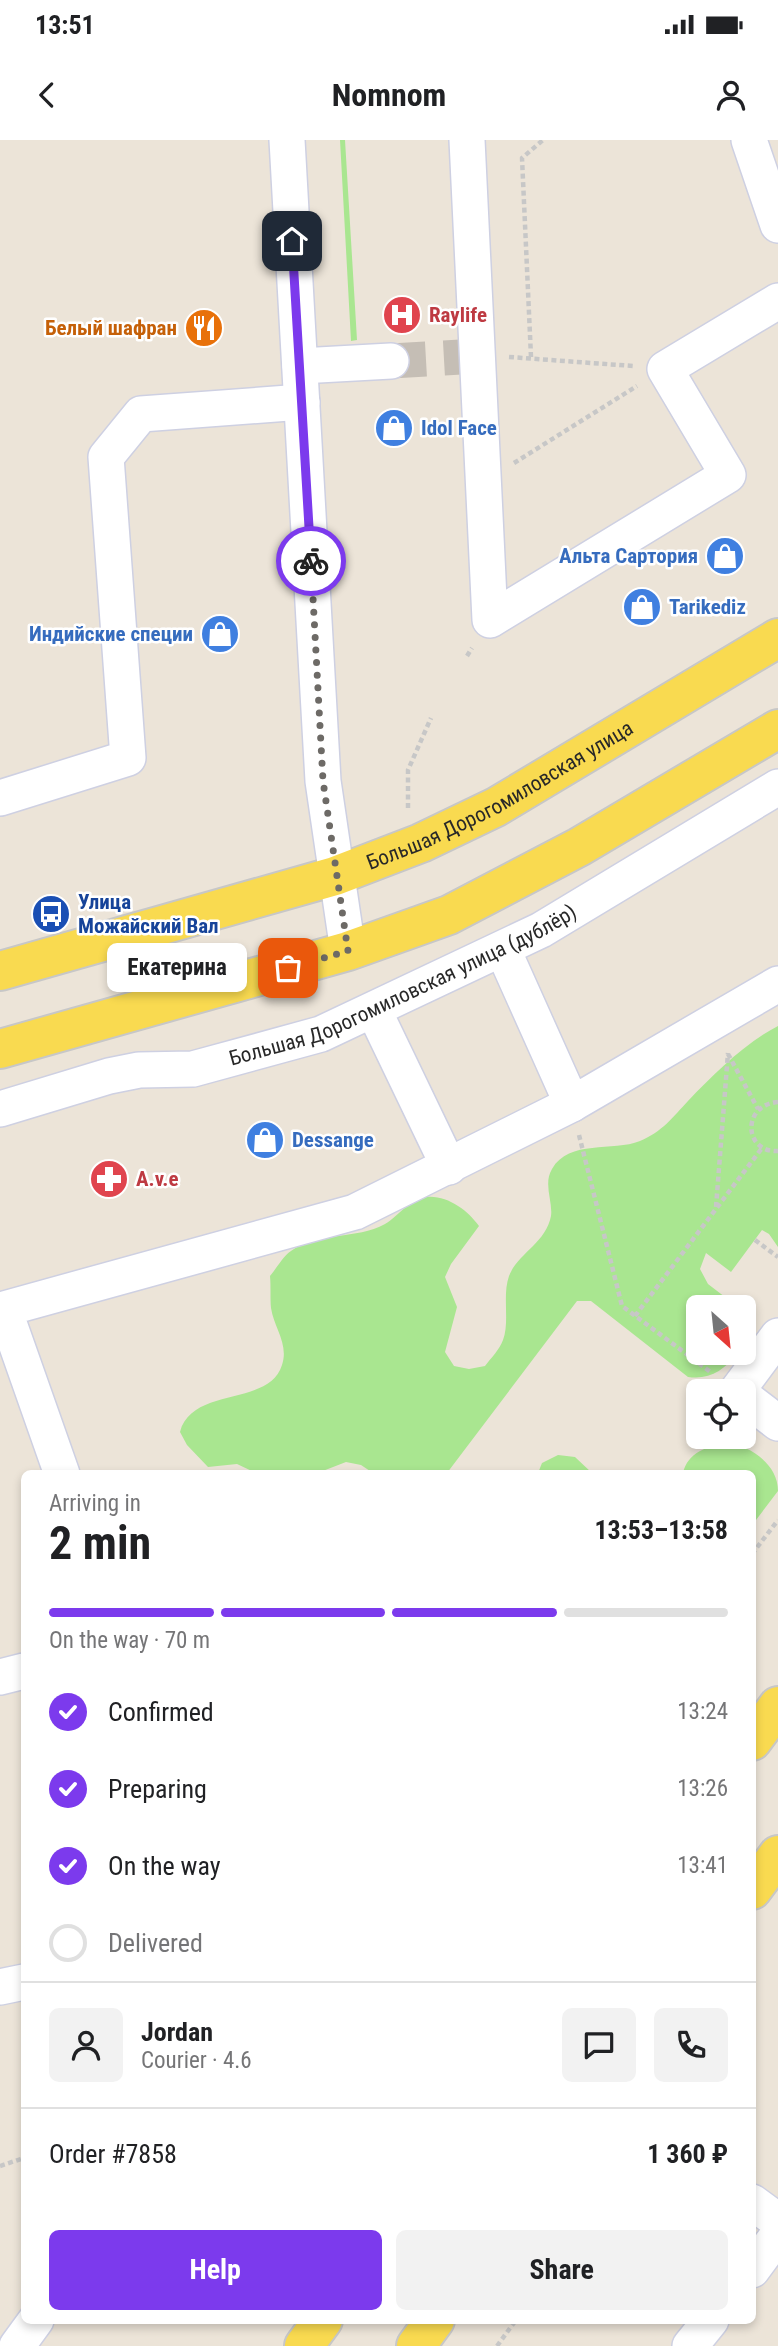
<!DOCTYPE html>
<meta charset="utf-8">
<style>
:root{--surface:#fff;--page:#f2f2f2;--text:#202124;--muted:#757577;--line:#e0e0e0;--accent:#7c3aed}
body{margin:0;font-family:"Roboto Condensed",sans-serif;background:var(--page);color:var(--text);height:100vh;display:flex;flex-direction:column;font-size:26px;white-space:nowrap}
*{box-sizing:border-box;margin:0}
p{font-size:23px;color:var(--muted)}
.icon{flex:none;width:38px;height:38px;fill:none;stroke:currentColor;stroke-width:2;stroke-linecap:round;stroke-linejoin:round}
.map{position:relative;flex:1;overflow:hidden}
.drawer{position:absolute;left:21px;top:1330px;width:735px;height:854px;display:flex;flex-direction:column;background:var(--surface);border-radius:10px;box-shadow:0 4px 10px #0003}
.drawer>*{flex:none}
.needle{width:46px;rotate:153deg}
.buttons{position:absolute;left:686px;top:1155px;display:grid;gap:14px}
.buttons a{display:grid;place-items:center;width:70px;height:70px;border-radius:10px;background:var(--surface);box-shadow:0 4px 10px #0003;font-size:35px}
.pin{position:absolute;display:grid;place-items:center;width:60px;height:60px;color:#fff;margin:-30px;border-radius:14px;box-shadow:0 4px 10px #0006}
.courier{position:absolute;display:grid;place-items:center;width:70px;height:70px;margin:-35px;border:5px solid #7c3aed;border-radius:50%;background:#fff;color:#222;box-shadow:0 2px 9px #0007}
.bubble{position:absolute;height:49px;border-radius:10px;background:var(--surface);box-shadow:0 4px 10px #0003;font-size:23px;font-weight:700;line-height:49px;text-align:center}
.overview em{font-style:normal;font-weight:700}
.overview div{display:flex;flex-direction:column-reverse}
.overview{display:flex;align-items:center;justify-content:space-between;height:119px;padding:0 28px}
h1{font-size:46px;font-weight:700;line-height:52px}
.bar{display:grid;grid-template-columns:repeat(4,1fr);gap:10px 7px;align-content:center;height:84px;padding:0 28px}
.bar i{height:9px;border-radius:5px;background:var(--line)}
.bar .selected{background:var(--accent)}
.bar p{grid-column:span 4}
.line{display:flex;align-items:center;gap:18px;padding:0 28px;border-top:2px solid var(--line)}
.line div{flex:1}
.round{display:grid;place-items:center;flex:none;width:74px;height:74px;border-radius:10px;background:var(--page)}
ol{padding:0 28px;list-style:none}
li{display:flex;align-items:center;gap:21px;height:77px}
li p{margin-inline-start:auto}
li .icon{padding:7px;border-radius:50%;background:var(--accent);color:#fff;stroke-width:4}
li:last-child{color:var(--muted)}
li i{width:38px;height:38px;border:4px solid var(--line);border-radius:50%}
.cta{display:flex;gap:14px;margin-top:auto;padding:14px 28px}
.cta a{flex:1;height:80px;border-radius:10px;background:var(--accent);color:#fff;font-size:28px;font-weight:700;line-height:80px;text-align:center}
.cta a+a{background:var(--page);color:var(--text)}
.status{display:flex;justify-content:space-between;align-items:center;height:49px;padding:0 35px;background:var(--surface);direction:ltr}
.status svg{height:19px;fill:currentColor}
header{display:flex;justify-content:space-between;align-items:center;height:91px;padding:0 28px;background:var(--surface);font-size:32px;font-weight:700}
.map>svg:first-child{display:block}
.green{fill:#a9e690}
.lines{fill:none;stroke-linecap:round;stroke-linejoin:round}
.minor-tunnel{stroke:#c5beb5;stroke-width:35;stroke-dasharray:35 18;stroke-linecap:butt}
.minor-casing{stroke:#ced0e2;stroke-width:38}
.major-casing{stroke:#c7c7c7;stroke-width:42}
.path{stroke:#c7c7c7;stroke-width:4.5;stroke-dasharray:5 3.5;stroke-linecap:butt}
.minor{stroke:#fff;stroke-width:35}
.major{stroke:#f9da50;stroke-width:38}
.done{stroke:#6d6a66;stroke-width:7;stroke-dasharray:0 12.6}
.route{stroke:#7c3aed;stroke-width:9}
.labels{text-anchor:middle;stroke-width:5;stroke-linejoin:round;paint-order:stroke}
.health-label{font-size:21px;font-weight:bold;fill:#be3a42;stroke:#fff;text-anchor:start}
.food-label{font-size:21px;font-weight:bold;fill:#c56008;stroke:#fff;text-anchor:end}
.shop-label{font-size:21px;font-weight:bold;fill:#366cbe;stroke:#fff;text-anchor:start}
.street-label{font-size:21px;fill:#282828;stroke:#fff}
.transit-label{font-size:21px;font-weight:bold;fill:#164399;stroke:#fff;text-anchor:start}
</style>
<div class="status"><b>13:51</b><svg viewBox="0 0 49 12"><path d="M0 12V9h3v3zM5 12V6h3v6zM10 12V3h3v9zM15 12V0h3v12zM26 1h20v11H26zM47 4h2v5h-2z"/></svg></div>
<header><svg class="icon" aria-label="back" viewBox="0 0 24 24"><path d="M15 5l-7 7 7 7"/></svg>Nomnom<svg class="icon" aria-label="person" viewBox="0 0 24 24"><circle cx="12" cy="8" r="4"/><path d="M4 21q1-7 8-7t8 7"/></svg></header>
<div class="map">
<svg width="778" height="2206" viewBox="0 0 778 2206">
<rect width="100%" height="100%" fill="#ece4d8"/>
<!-- green -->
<path class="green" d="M 340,0 L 345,0 L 357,200 L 351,201 Z
M 778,886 L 778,1107 L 769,1094 L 762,1090 L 731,1132 L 706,1113 L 700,1129 L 708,1144 L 738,1167 L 698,1167 L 698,1213 L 738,1213 C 724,1230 710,1240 688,1237 L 591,1161 L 577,1161 L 447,1333 L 373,1333 L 361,1325 L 346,1322 L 315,1334 L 256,1333 L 237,1324 L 208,1327 L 187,1305 L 180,1292 C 192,1246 269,1267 282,1225 C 289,1204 274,1188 271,1168 C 270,1158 271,1146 270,1136 C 277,1128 283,1116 291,1111 C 319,1091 356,1100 385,1084 C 399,1076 408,1060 425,1057 C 446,1054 468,1070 479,1086 L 451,1124 L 445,1137 L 457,1167 L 445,1212 L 454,1226 L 469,1229 L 485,1226 C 491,1218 500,1209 503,1200 C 510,1181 502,1156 509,1136 C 518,1113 546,1103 551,1076 C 553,1061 543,1044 552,1029 C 569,999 613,1012 640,1001 C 662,992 673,977 688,961 C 714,934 745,903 778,886 Z
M 725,1301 C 749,1306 778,1323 778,1351 L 753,1384 L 752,1334 L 683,1333 C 688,1312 706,1308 725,1301 Z
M 558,1315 L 575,1317 L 592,1333 L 538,1333 L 542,1323 Z"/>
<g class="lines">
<!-- minor-tunnel -->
<path class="minor-tunnel" d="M 391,221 L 461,217"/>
<defs>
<g id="minor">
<path d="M 287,0 L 323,641 L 348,811"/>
<path d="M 467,0 L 490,480 L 728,335 L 665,229 L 778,161"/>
<path d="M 749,0 L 778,85"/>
<path d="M 300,226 L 391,221"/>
<path d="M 0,658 L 128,618 L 106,317 L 141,274 L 302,262"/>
<path d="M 503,810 L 572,964 L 778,844"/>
<path d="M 374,871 L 449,1027"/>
<path id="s1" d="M 0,969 L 109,936 L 139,930 L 193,929 L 321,894 L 541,790 L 778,647"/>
<path d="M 737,1251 L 778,1196"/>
<path d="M 744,1257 L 778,1283"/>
<path d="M 62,1334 L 4,1169 L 355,1072 L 572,964"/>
<path d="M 0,1537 L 24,1531"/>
<path d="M 0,1847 L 24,1842"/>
<path d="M 752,2062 L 778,2081"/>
<path d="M 752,2130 L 778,2095"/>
<path d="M 17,2206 L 36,2180"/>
<path d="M 690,2206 L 711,2180"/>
</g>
<g id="major">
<path id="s2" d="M 0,831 L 335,736 L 421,703 L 496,667 L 778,498"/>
<path d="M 0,909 L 348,811 L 449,775 L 579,707 L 778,589"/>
<path d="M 752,1601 L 778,1566"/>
<path d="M 752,1750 L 778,1715"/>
<path d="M 304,2206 L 323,2180"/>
<path d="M 416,2206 L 435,2180"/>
</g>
</defs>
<!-- minor casing -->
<use href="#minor" class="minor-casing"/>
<!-- major casing -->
<use href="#major" class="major-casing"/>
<!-- path -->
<path class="path" d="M 509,217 L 633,226
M 531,217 L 522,18 L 543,0
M 514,323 L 637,246
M 467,516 L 472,508
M 408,668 L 408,630 L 431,578
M 728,914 L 758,969
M 778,962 C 741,965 744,1013 778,1011
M 579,995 L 622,1166 L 712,1233
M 716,1067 L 728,913
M 755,1100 L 778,1117
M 635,1176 L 762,1008
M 752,1414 L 778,1380
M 0,2026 L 24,2018
M 497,2206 L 516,2180"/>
<!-- minor -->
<use href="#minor" class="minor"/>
<!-- major -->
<use href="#major" class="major"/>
</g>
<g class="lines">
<!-- done -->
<path class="done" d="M 288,828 L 348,811 L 323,641 L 311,421"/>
<!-- route -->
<path class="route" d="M 292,101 L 311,421"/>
</g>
<!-- icons -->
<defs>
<symbol id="hospital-disc" viewBox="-11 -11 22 22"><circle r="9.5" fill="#e0444e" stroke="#fff"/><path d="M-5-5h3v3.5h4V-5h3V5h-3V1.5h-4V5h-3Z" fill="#fff"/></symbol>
<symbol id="restaurant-disc" viewBox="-11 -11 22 22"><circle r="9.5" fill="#e8710a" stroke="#fff"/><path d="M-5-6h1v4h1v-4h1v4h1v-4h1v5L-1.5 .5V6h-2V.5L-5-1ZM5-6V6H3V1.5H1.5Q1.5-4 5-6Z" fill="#fff"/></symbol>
<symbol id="shop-disc" viewBox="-11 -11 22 22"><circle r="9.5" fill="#3f7fe0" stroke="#fff"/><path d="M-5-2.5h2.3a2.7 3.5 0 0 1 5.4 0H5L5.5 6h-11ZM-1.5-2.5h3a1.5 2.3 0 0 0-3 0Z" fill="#fff"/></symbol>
<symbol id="bus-disc" viewBox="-11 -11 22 22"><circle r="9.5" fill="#1a4fb4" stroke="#fff"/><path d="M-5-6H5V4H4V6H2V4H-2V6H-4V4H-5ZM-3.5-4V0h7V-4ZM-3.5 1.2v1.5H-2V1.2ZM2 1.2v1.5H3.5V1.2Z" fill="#fff"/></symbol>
<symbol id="pharmacy-disc" viewBox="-11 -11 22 22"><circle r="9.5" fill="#e0444e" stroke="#fff"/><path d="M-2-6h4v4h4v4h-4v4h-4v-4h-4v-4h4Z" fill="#fff"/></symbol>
</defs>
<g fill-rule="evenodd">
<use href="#hospital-disc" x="380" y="153" width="44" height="44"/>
<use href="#restaurant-disc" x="182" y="166" width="44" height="44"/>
<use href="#shop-disc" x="372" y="266" width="44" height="44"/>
<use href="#shop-disc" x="703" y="394" width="44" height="44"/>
<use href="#shop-disc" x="620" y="445" width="44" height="44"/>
<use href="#shop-disc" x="198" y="472" width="44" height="44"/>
<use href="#bus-disc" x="29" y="752" width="44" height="44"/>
<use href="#shop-disc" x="243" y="978" width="44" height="44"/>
<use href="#pharmacy-disc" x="87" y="1017" width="44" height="44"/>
</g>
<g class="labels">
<!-- health labels -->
<g class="health-label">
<text x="429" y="182">Raylife</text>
<text x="136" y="1046">A.v.e</text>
</g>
<!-- food labels -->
<g class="food-label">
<text x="177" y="195">Белый шафран</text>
</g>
<!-- shop labels -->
<g class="shop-label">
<text x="421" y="295">Idol Face</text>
<text x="698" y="423" text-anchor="end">Альта Сартория</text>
<text x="669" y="474">Tarikediz</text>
<text x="193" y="501" text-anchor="end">Индийские специи</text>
<text x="292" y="1007">Dessange</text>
</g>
<!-- street labels -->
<g class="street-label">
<text dy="7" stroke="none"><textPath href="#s2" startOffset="532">Большая Дорогомиловская улица</textPath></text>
<text dy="7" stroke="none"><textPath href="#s1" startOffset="425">Большая Дорогомиловская улица (дублёр)</textPath></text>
</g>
<!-- transit labels -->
<g class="transit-label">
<text x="78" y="769">Улица<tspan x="78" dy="24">Можайский Вал</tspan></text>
</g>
</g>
</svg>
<div class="buttons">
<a><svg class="needle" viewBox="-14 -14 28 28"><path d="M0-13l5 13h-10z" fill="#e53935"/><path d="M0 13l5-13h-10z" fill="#757577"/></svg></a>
<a><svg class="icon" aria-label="locate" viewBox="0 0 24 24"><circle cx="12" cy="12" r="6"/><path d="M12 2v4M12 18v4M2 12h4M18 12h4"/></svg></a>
</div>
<div class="pin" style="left:288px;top:828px;background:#ea580c"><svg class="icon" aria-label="bag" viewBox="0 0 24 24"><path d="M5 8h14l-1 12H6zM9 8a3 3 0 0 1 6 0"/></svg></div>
<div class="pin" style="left:292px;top:101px;background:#1f2937"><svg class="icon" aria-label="home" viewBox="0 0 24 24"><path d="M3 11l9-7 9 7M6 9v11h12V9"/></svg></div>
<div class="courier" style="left:311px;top:421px"><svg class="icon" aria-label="bike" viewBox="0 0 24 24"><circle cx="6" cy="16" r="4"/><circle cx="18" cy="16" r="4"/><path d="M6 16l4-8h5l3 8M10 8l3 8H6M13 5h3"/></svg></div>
<div class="bubble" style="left:107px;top:803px;width:140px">Екатерина</div>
<section class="drawer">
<div class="overview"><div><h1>2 min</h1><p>Arriving in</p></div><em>13:53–13:58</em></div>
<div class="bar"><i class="selected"></i><i class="selected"></i><i class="selected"></i><i></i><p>On the way · 70 m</p></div>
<ol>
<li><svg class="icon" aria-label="check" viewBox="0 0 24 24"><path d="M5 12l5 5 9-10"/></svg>Confirmed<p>13:24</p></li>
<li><svg class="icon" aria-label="check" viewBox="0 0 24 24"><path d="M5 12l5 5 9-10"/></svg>Preparing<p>13:26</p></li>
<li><svg class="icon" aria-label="check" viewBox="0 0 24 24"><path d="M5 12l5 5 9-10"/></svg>On the way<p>13:41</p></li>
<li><i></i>Delivered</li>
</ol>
<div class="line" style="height:126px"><a class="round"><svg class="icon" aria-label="person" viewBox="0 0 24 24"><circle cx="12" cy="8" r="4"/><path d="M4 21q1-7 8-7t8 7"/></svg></a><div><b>Jordan</b><p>Courier · 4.6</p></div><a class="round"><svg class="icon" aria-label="chat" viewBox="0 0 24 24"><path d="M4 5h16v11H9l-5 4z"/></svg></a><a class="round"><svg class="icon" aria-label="phone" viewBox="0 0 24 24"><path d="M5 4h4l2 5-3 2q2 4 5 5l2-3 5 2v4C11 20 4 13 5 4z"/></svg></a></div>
<div class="line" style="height:91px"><div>Order #7858</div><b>1 360 ₽</b></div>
<div class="cta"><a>Help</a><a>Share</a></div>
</section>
</div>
